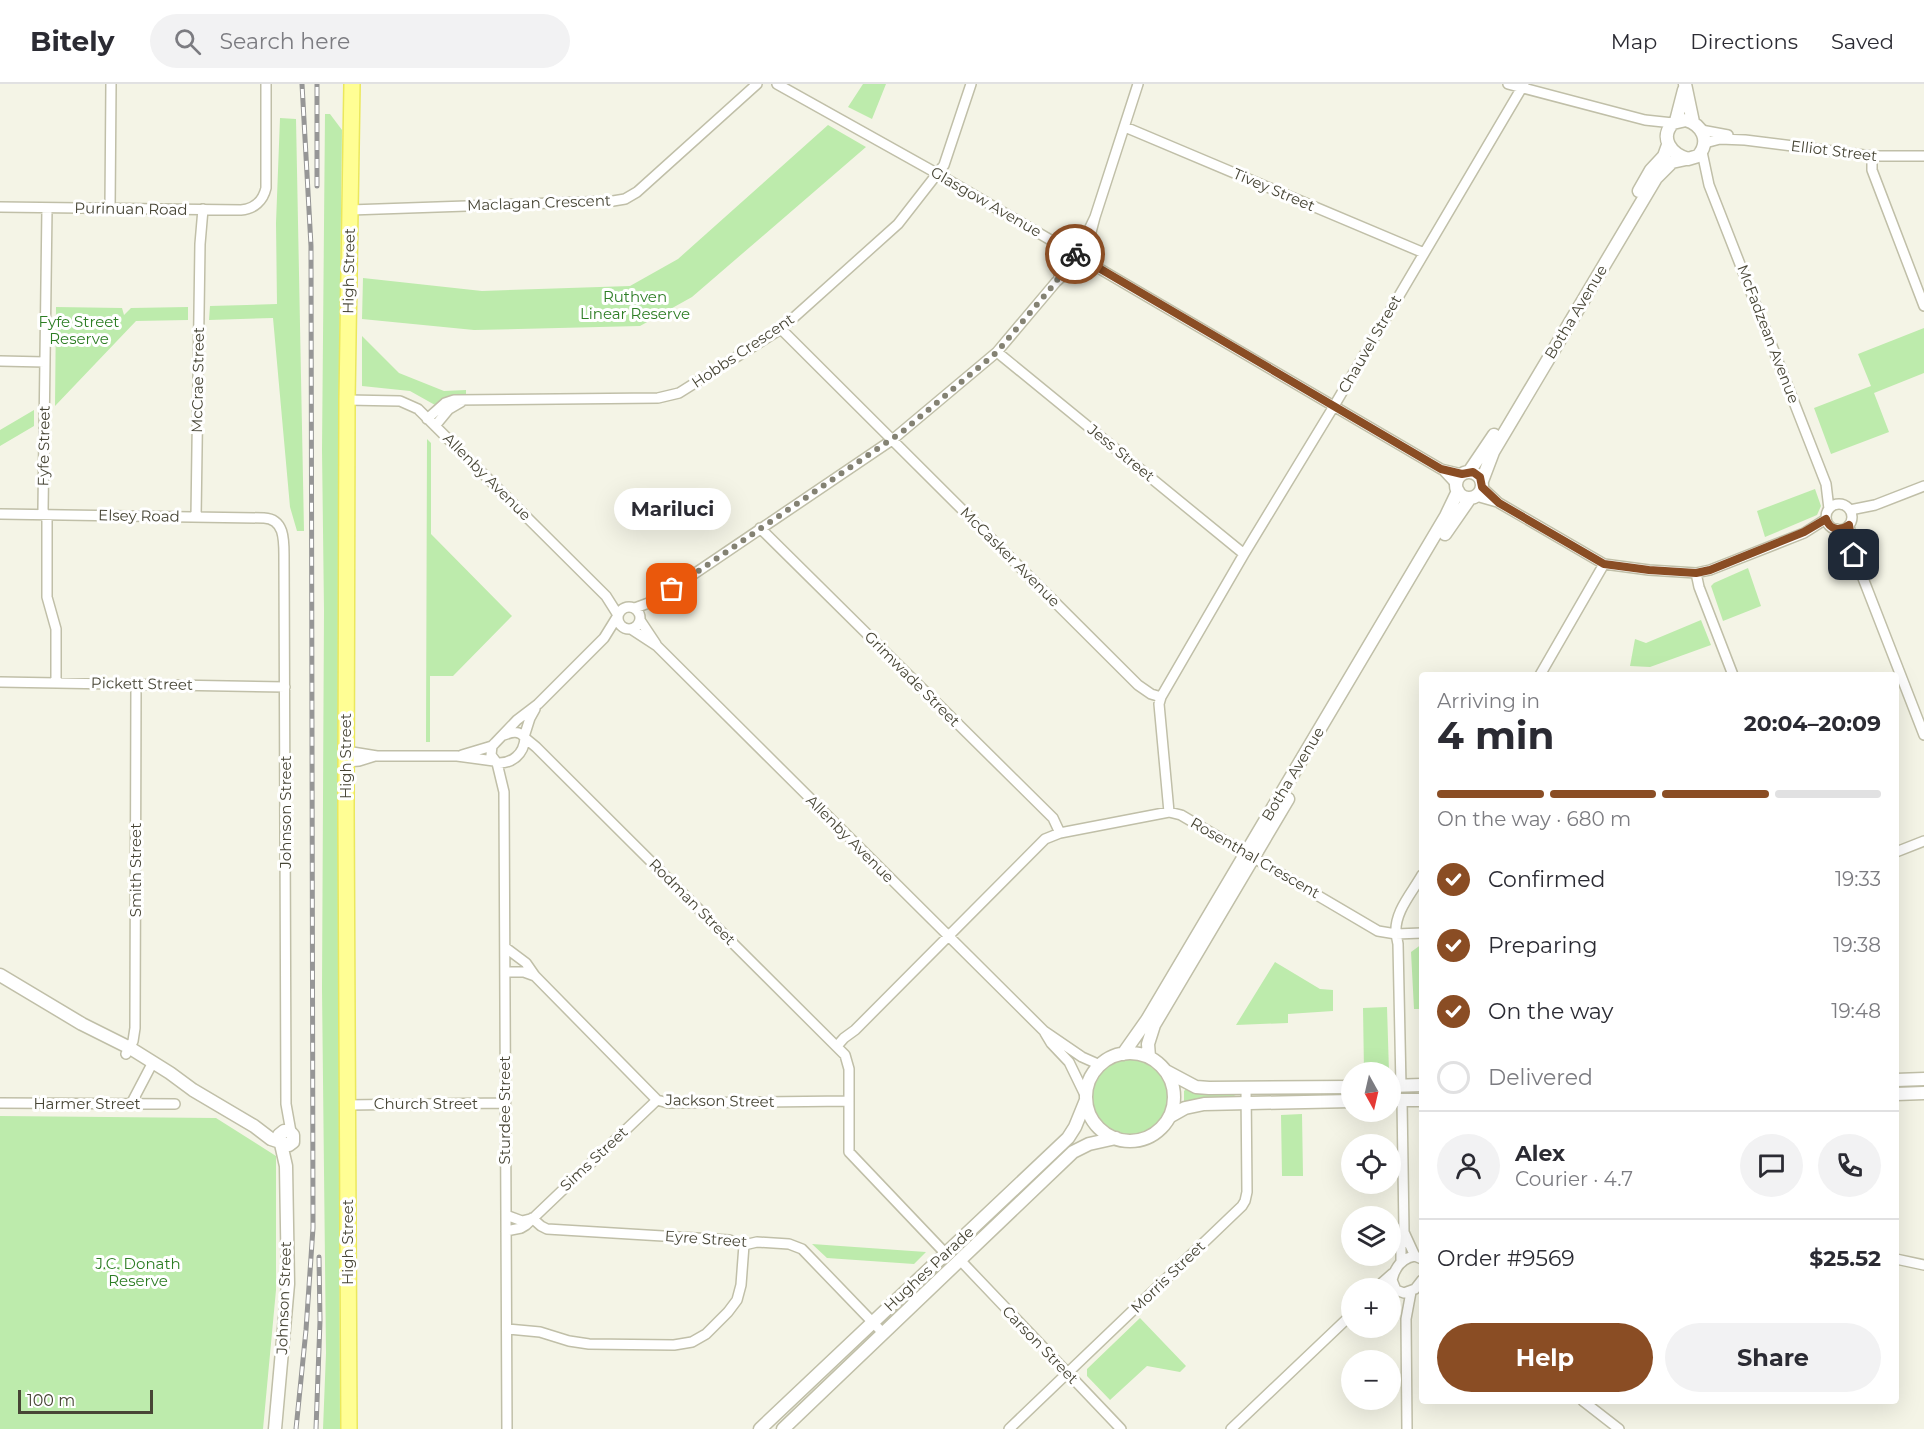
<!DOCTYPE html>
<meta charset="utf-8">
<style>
:root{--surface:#fff;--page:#f2f2f3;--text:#2b2b33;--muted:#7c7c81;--line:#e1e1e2;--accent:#8a4d24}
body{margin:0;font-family:Montserrat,sans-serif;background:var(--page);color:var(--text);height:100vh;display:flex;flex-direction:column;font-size:22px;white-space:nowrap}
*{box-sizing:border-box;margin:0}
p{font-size:20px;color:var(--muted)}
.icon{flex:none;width:33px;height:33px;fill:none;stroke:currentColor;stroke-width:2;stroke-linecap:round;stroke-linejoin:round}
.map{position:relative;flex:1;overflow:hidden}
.panel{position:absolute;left:1419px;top:588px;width:480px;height:732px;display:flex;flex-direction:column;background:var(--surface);border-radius:6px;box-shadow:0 6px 24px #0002}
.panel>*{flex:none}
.needle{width:39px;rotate:172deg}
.buttons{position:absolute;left:1341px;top:978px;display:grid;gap:12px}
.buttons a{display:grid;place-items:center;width:60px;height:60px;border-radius:50%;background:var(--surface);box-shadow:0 6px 24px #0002;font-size:30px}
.scale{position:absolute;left:18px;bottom:15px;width:135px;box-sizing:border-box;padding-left:6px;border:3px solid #474535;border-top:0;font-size:16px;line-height:21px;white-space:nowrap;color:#474535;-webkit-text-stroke:4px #fff;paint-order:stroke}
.pin{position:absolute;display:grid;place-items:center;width:51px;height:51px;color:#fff;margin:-26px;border-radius:12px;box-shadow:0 3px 9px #0006}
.courier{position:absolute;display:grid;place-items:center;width:60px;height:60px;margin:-30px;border:4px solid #8a4d24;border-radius:50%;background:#fff;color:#222;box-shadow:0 2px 8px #0007}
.bubble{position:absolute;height:42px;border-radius:21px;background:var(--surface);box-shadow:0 6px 24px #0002;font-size:20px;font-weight:700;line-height:42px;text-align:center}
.summary em{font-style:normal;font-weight:700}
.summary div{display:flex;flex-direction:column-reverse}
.summary{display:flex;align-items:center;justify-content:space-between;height:102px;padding:0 18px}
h1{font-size:39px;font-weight:700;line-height:45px}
.bar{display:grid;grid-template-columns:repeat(4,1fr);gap:9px 6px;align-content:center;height:72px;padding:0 18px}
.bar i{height:8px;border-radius:4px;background:var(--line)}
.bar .selected{background:var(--accent)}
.bar p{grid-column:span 4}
.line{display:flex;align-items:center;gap:15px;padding:0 18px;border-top:2px solid var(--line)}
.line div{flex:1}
.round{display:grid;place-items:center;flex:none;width:63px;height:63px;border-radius:32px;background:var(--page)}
ol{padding:0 18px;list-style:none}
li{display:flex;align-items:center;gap:18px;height:66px}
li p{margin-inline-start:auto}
li .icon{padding:6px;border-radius:50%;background:var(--accent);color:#fff;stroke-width:4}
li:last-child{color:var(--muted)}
li i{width:33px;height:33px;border:3px solid var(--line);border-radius:50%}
.primary-button{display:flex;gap:12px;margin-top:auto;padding:12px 18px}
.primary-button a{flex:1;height:69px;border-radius:36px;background:var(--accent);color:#fff;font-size:24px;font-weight:700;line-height:69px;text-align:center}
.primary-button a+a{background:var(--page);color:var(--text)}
header{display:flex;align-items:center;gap:36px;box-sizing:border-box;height:84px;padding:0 30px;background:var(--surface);border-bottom:2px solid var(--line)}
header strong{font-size:28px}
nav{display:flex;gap:33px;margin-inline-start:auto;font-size:21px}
.search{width:420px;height:54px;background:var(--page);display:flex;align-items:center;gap:15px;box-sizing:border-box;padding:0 21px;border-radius:33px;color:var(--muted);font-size:22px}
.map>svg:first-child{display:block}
.green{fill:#bdebac}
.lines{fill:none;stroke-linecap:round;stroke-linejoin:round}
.minor-casing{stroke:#c0bfa8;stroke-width:12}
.tertiary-casing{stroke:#c0bfa8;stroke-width:15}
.primary-casing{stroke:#ebe85c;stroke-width:18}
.minor{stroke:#fff;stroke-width:9}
.tertiary{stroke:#fff;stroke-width:12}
.primary{stroke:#fffe94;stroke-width:15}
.rail-casing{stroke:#969696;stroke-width:5}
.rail{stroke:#fff;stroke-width:3;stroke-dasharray:9;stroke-linecap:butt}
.done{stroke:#848273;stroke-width:6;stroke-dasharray:0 10.8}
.route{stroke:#8a4d24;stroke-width:8}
.labels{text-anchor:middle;stroke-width:6;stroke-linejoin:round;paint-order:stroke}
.street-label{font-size:15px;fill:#474535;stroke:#fff}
.park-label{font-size:15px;fill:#2d7d24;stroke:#fff}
</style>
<header>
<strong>Bitely</strong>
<div class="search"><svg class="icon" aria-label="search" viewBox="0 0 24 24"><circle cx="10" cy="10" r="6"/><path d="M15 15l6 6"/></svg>Search here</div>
<nav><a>Map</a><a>Directions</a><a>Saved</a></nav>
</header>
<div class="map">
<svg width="1924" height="1345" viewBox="0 0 1924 1345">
<rect width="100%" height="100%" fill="#f4f4e6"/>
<!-- green -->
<path class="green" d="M 863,0 L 886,0 L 872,35 L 848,23 Z
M 325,30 L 330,30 L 342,46 L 339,294 L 338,623 L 340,1345 L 323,1345 L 326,1269 L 322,905 L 324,526 L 322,366 Z
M 280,34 L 296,35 L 304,447 L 297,447 L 290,423 L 273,234 L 209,236 L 210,222 L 277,220 L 276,139 Z
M 828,41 L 866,63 L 692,213 L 640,242 L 474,246 L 362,235 L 363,194 L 482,207 L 630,202 L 678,175 Z
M 56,223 L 122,224 L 124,231 L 131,224 L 188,223 L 188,236 L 136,237 L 55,322 Z
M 1924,244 L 1924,289 L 1874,309 L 1889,348 L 1831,370 L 1814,324 L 1871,302 L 1858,270 Z
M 362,252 L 399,289 L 444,307 L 466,306 L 466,310 L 445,315 L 435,321 L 410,307 L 362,302 Z
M 34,326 L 34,342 L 0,362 L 0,346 Z
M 427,355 L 431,359 L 431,450 L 512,532 L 453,592 L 430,592 L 430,658 L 426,658 Z
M 1815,405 L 1821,422 L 1817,431 L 1765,453 L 1757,427 Z
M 1748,484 L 1761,522 L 1723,537 L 1711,502 L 1714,499 Z
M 1701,536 L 1711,561 L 1650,583 L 1630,582 L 1635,555 L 1646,559 Z
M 1422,860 L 1422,925 L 1414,925 L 1411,868 Z
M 1275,878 L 1320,905 L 1333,906 L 1333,927 L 1288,930 L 1288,939 L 1236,941 Z
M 1387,923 L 1389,988 L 1364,988 L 1363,924 Z
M1090 1013a40 40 0 1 1 80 0a40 40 0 1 1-80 0Z
M 1186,1005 C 1200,1009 1229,1005 1239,1014 L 1184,1020 L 1184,1007 Z
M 1302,1030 L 1303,1092 L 1282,1092 L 1281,1031 Z
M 0,1032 L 216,1034 L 276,1072 L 276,1206 L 263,1345 L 0,1345 Z
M 812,1160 L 926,1168 L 914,1180 L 827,1174 Z
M 1140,1234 L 1186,1282 L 1180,1288 L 1147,1282 L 1110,1316 L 1087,1292 L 1087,1285 Z"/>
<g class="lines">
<defs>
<path id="minor" d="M 777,0 L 938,90 L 1441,385 L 1462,390
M 1508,0 L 1645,36 L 1673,39
M 1125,43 L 1424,169
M 1701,46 L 1728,51
M 1705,59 L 1720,55 L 1745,56 L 1872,72 L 1924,72
M 1702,68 L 1709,101 L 1826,400 L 1829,425
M 1872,72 L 1872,86 L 1924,222
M 0,123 L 241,126 C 254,125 263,117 266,104 L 266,0
M 47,124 L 43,426 L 47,436 L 47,513 L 56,545 L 56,599
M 110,124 L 111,0
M 350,126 L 613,117 L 625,115 L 637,108 L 757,0
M 1059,193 L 1067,175 L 1085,154 L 1095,133 L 1138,0
M 781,245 L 1138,601 L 1151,610 L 1161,613
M 997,268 L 1244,470
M 0,277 L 45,278
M 347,316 L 400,317 L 418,325 L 606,512 L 618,531
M 427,335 L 445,319 L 454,316 L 658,314 L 679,309 L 781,245 L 898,140 L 944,81 L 971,0
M 435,342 L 449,325 L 461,318
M 1443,386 L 1456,400
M 1482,403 L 1499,419 L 1604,480 L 1649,486 L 1696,489 L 1710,486 L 1804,449 L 1826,435
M 1476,412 L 1497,418
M1826 433a13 13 0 1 1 26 0a13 13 0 1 1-26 0Z
M 1850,426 L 1875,421 L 1924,402
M 0,430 L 264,434 C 285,435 284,457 284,474 L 286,1020 L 291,1048
M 196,433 L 200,160 L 203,125
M 1849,441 L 1854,468
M 760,444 L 1053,734 L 1060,749
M 1837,445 L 1854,471 L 1924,651
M 1696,489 L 1699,503 L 1733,591
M618 534a11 11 0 1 1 22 0a11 11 0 1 1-22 0Z
M 635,524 L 654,517 L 892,356 L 997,268 L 1056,198 L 1082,175 L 1086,167 L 1095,133
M 640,536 L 656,560
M 631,545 L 657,562 L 1044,947 L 1082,973 L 1100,981
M 1540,591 L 1604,480
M 0,598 L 285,603
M 504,651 C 512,648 519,646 525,654 C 524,670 512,680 497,679 L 491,671 L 492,662 L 495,659 L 517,636 L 538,620 L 604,554 L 617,533
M 524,653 L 530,634 L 535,625
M 525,654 L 536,663 L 845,971 L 849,985 L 849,1068 L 946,1170
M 346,667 L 377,672 L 457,672 L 494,677
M 462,671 L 492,662
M 346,678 L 359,677 L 375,672
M 497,679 L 504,708 L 507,1345
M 1169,728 L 1159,620 L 1161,613 L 1244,470 L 1334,322 L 1524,0
M 1896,768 L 1924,757
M 1422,791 C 1412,809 1394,828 1396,850 L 1422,849
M 506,864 L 526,879 L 535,892 L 657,1016 L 668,1019 L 849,1017
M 506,888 L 524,888 L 535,892
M 1045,949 L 1051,959 L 1069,978 L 1086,1013
M 837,962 L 844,954 L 855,946 L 1045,755 L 1060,749 L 1169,728 L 1181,731 L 1378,847 L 1396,850 L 1398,860 L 1401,1002
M 126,970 L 133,957 L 135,944 L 136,600
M 0,1019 L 175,1020
M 131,1020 L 153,978
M 347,1021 L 504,1019
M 506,1131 L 522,1137 L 530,1135
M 532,1134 L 541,1142 L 547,1145 L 729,1156 L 744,1161 L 757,1158 L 789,1160 L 802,1165 L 883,1249
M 506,1147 L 521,1144 L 526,1141 L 657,1016
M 1404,1148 L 1415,1172
M 1422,1175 L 1415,1172 C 1402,1174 1395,1183 1392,1196 L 1396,1206 L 1404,1209 L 1415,1205 L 1422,1196
M 1896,1175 L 1924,1181
M 960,1176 L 1121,1345
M 1401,1178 L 1401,1158 L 1404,1148 L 1402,1016
M 1376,1204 L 1393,1189
M 507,1245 L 540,1248 L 569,1257 L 589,1260 L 674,1261 L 692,1258 L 706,1250 L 728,1228 L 737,1216 L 741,1201 L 744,1161
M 1583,1317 L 1619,1345
M 1009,1345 L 1242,1122 L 1245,1117 L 1247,1108 L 1246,1004
M 1231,1345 L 1352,1230
M 1407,1345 L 1406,1235 L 1411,1208"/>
<path id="tertiary" d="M 1685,0 L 1693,38
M 1686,36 C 1702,41 1711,57 1698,72 L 1688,75 C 1671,70 1659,54 1673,39 Z
M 1676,37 L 1684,6
M 1639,107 L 1651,86 L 1664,72 L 1668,61
M1456 401a13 13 0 1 1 26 0a13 13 0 1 1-26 0Z
M 1469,388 L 1494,351
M 1482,397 L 1493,368 L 1656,94 L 1672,78 L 1686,75
M 1445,450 L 1470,414
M 0,891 L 82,940 L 130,964 L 170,989 L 193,1006 L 254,1042 L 271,1055 L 289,1061 L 293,1058 L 293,1051 L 289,1047 L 284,1047 L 279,1051 L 280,1058
M1086 1013a44 44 0 1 1 88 0a44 44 0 1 1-88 0Z
M 1123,970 L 1147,936 L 1446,432 L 1458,407
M 1149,973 L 1148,960 L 1154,941 L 1288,715
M 1166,987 L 1196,1003 L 1209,1004 L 1352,1003
M 1896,996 L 1924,995
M 1390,1002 L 1422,1001
M 1896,1010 L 1924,1009
M 1390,1016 L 1422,1016
M 1169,1033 L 1185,1024 L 1204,1020 L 1352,1017
M 275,1345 L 288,1200 L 286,1082 L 281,1060
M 760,1345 L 1068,1054 L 1075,1043 L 1086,1016
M 783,1345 L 1073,1068 L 1089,1060 L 1116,1054"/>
<path id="primary" d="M 349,1345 L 346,727 L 347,316 L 352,0"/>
</defs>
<!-- minor casing -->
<use href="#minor" class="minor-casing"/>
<!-- tertiary casing -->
<use href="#tertiary" class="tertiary-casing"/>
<!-- primary casing -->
<use href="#primary" class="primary-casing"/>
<!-- minor -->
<use href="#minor" class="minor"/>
<!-- tertiary -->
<use href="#tertiary" class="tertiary"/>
<!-- primary -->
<use href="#primary" class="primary"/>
<defs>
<path id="rail" d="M 317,102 L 317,0
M 296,1345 L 306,1246 L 313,1144 L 311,162 L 302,0
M 316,1345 L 320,1237 L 319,1173"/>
</defs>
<!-- rail casing -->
<use href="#rail" class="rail-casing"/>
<!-- rail -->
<use href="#rail" class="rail"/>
</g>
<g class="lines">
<!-- done -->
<path class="done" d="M 672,505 L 902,348 L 997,268 L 1056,198 L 1072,169 L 1075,170"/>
<!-- route -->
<path class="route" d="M 1075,170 L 1441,385 L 1462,390 L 1473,388 L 1480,393 L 1482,403 L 1499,419 L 1604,480 L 1649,486 L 1696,489 L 1710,486 L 1804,448 L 1826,435 C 1830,446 1840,448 1849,441 L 1854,471"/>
</g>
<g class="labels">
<!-- street labels -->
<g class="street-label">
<text transform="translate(1834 67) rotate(7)" y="5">Elliot Street</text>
<text transform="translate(1274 106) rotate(23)" y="5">Tivey Street</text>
<text transform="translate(986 118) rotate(30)" y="5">Glasgow Avenue</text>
<text transform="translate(539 119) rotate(-2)" y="5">Maclagan Crescent</text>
<text transform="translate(131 125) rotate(1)" y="5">Purinuan Road</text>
<text transform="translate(349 187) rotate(-89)" y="5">High Street</text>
<text transform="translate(1576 228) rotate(-59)" y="5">Botha Avenue</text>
<text transform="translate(1768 250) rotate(69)" y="5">McFadzean Avenue</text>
<text transform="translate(1370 260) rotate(-60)" y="5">Chauvel Street</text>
<text transform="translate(743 267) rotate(-34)" y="5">Hobbs Crescent</text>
<text transform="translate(198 296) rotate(-89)" y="5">McCrae Street</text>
<text transform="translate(44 362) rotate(-89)" y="5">Fyfe Street</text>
<text transform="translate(1121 369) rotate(39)" y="5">Jess Street</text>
<text transform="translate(487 393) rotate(45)" y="5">Allenby Avenue</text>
<text transform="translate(139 432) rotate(1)" y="5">Elsey Road</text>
<text transform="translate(1010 473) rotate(45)" y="5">McCasker Avenue</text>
<text transform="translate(912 595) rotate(45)" y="5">Grimwade Street</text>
<text transform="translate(142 600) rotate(1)" y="5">Pickett Street</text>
<text transform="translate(346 672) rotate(-90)" y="5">High Street</text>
<text transform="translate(1293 690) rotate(-59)" y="5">Botha Avenue</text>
<text transform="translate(286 728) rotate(-90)" y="5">Johnson Street</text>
<text transform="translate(850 755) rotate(45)" y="5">Allenby Avenue</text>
<text transform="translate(1255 774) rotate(30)" y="5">Rosenthal Crescent</text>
<text transform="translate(136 786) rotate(-90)" y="5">Smith Street</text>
<text transform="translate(692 818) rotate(45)" y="5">Rodman Street</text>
<text transform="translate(720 1017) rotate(1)" y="5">Jackson Street</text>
<text x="87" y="1025">Harmer Street</text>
<text x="426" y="1025">Church Street</text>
<text transform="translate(505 1026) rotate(-90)" y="5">Sturdee Street</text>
<text transform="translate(594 1075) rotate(-43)" y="5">Sims Street</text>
<text transform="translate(706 1155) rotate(4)" y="5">Eyre Street</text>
<text transform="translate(348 1158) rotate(-90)" y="5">High Street</text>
<text transform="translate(929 1185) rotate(-43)" y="5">Hughes Parade</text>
<text transform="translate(1168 1193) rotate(-44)" y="5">Morris Street</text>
<text transform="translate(284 1214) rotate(-88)" y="5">Johnson Street</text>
<text transform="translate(1040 1261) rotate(46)" y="5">Carson Street</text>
</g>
<!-- park labels -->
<g class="park-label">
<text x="635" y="218">Ruthven<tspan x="635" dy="17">Linear Reserve</tspan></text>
<text x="79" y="243">Fyfe Street<tspan x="79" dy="17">Reserve</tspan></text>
<text x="138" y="1185">J.C. Donath<tspan x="138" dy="17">Reserve</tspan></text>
</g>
</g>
</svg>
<div class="buttons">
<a><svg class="needle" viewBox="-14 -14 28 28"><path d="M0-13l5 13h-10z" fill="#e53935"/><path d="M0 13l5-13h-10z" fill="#7c7c81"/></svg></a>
<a><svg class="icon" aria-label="locate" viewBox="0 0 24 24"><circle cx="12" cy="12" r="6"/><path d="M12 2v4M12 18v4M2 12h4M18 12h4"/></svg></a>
<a><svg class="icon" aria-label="layers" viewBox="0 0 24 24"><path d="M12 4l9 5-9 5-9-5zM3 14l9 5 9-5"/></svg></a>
<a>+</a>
<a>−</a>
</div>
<div class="scale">100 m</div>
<div class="pin" style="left:672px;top:505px;background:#ea580c"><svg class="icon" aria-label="bag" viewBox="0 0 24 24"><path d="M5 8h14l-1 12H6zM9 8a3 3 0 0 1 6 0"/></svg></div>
<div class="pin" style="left:1854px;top:471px;background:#1f2937"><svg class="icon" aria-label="home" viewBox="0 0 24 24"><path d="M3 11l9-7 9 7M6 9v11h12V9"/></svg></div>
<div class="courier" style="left:1075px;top:170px"><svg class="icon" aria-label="bike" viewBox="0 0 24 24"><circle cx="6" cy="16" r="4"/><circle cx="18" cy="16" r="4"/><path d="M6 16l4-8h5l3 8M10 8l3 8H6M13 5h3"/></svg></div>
<div class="bubble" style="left:614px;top:404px;width:117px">Mariluci</div>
<section class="panel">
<div class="summary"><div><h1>4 min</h1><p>Arriving in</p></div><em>20:04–20:09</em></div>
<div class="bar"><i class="selected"></i><i class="selected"></i><i class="selected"></i><i></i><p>On the way · 680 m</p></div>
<ol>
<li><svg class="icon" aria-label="check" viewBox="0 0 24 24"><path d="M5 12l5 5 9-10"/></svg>Confirmed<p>19:33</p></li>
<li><svg class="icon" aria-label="check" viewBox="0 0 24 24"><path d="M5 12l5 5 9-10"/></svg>Preparing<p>19:38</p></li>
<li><svg class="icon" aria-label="check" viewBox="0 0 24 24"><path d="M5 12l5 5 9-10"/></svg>On the way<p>19:48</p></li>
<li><i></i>Delivered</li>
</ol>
<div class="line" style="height:108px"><a class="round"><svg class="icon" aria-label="person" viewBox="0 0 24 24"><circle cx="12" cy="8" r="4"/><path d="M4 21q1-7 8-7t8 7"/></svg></a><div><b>Alex</b><p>Courier · 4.7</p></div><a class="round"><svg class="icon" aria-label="chat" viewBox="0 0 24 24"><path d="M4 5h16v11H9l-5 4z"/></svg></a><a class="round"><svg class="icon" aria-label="phone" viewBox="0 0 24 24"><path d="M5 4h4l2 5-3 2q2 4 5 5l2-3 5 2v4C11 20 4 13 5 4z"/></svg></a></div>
<div class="line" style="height:78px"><div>Order #9569</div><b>$25.52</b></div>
<div class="primary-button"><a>Help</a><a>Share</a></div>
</section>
</div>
